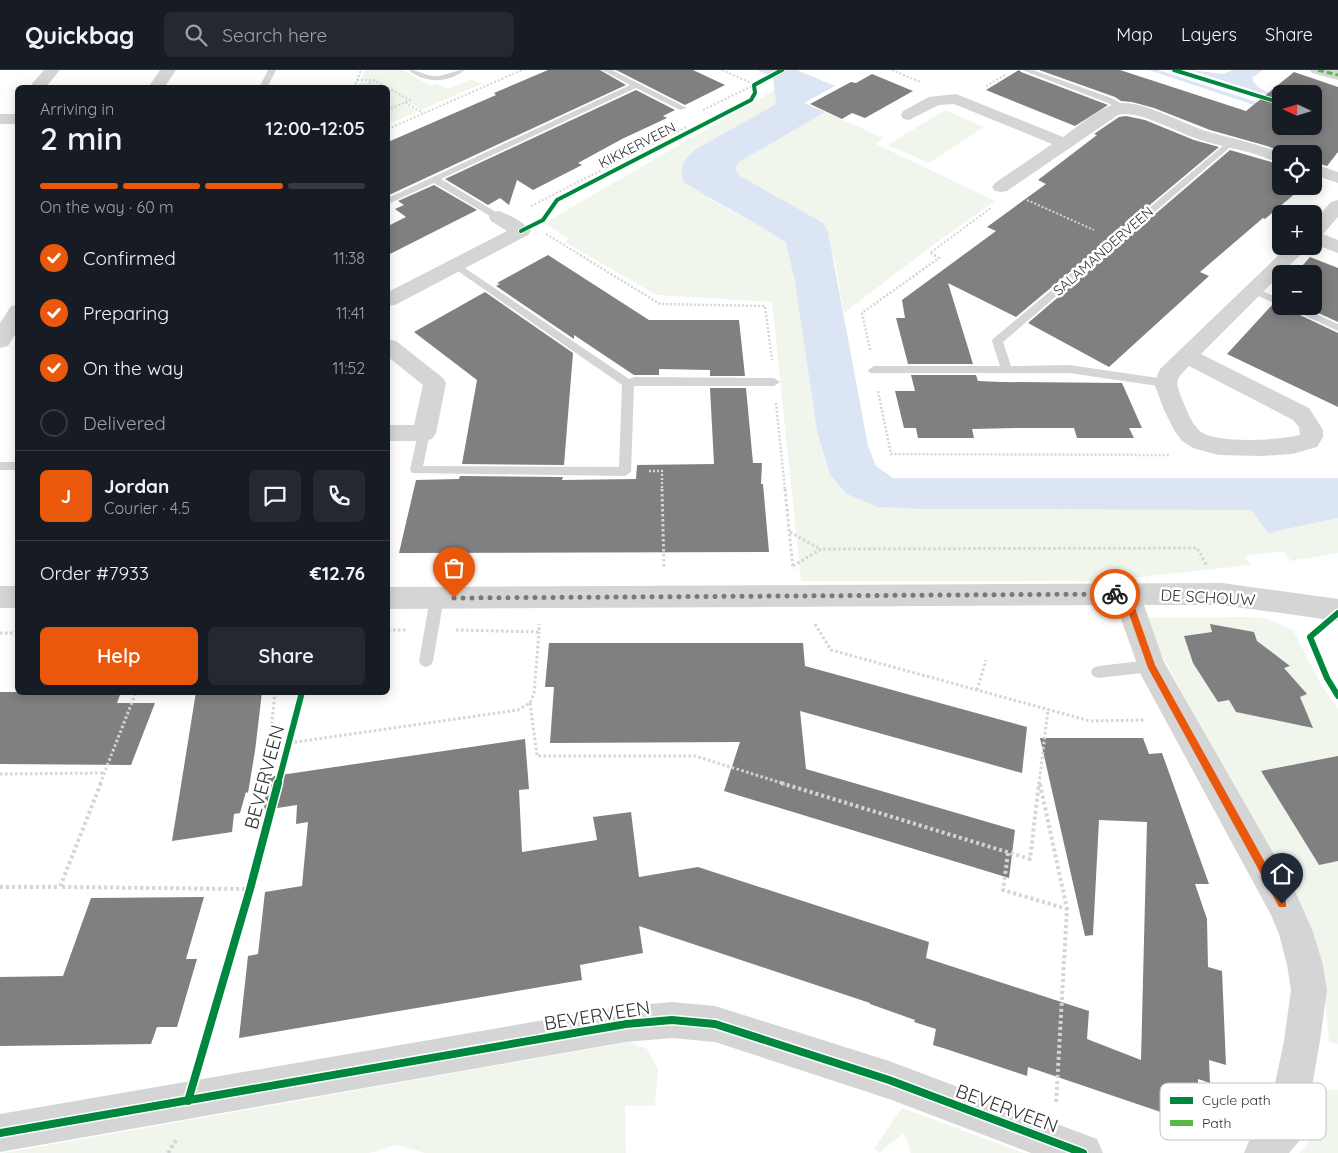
<!DOCTYPE html>
<meta charset="utf-8">
<style>
:root{--surface:#171b24;--page:#242831;--text:#f1f3f6;--muted:#9ea1a6;--line:#363941;--accent:#ea580c}
body{margin:0;font-family:Quicksand,sans-serif;background:var(--page);color:var(--text);height:100vh;display:flex;flex-direction:column;font-size:19px;white-space:nowrap}
*{box-sizing:border-box;margin:0}
p{font-size:16px;color:var(--muted)}
.icon{flex:none;width:28px;height:28px;fill:none;stroke:currentColor;stroke-width:2;stroke-linecap:round;stroke-linejoin:round}
.map{position:relative;flex:1;overflow:hidden}
.side{position:absolute;left:15px;top:15px;width:375px;height:610px;display:flex;flex-direction:column;background:var(--surface);border-radius:8px;box-shadow:0 2px 12px #0003}
.side>*{flex:none}
.needle{width:32px;rotate:274deg}
.controls{position:absolute;left:1272px;top:15px;display:grid;gap:10px}
.controls a{display:grid;place-items:center;width:50px;height:50px;border-radius:8px;background:var(--surface);box-shadow:0 2px 12px #0003;font-size:25px}
.pin{position:absolute;display:grid;place-items:center;width:42px;height:42px;color:#fff;margin:-51px -21px;border-radius:50% 50% 50% 0;rotate:-45deg;box-shadow:0 0 5px #0007}
.pin .icon{rotate:45deg}
.courier{position:absolute;display:grid;place-items:center;width:50px;height:50px;margin:-25px;border:4px solid #ea580c;border-radius:50%;background:#fff;color:#222;box-shadow:0 1px 6px #0007}
.overview em{font-style:normal;font-weight:600}
.overview div{display:flex;flex-direction:column-reverse}
.overview{display:flex;align-items:center;justify-content:space-between;height:85px;padding:0 25px}
h1{font-size:32px;font-weight:600;line-height:38px}
.bar{display:grid;grid-template-columns:repeat(4,1fr);gap:8px 5px;align-content:center;height:60px;padding:0 25px}
.bar i{height:6px;border-radius:4px;background:var(--line)}
.bar .on{background:var(--accent)}
.bar p{grid-column:span 4}
.line{display:flex;align-items:center;gap:12px;padding:0 25px;border-top:1px solid var(--line)}
.line div{flex:1}
.round{display:grid;place-items:center;flex:none;width:52px;height:52px;border-radius:8px;background:var(--page)}
ol{padding:0 25px;list-style:none}
li{display:flex;align-items:center;gap:15px;height:55px}
li p{margin-inline-start:auto}
li .icon{padding:5px;border-radius:50%;background:var(--accent);color:#fff;stroke-width:4}
li:last-child{color:var(--muted)}
li i{width:28px;height:28px;border:2px solid var(--line);border-radius:50%}
.action{display:flex;gap:10px;margin-top:auto;padding:10px 25px}
.action a{flex:1;height:58px;border-radius:8px;background:var(--accent);color:#fff;font-size:20px;font-weight:600;line-height:58px;text-align:center}
.action a+a{background:var(--page);color:var(--text)}
header{display:flex;align-items:center;gap:30px;box-sizing:border-box;height:70px;padding:0 25px;background:var(--surface);border-bottom:1px solid var(--line)}
header strong{font-size:24px}
nav{display:flex;gap:28px;margin-inline-start:auto;font-size:18px}
.search{width:350px;height:45px;background:var(--page);display:flex;align-items:center;gap:12px;box-sizing:border-box;padding:0 18px;border-radius:8px;color:var(--muted);font-size:19px}
.map>svg:first-child{display:block}
.green{fill:#f1f6ed}
.water{fill:#dbe5f3}
.lines{fill:none;stroke-linecap:round;stroke-linejoin:round}
.stream{fill:#dbe5f3;fill-rule:evenodd}
.building{fill:#808080;fill-rule:evenodd}
.path-far3{stroke:#d5d5d5;stroke-width:2;stroke-dasharray:2 2;stroke-linecap:butt}
.path-far2{stroke:#d5d5d5;stroke-width:2.5;stroke-dasharray:2 2;stroke-linecap:butt}
.path-far1{stroke:#d5d5d5;stroke-width:3;stroke-dasharray:2.5 2.5;stroke-linecap:butt}
.path{stroke:#d5d5d5;stroke-width:4;stroke-dasharray:3 3;stroke-linecap:butt}
.lane{fill:#d5d5d5;fill-rule:evenodd}
.street{fill:#d5d5d5;fill-rule:evenodd}
.quiet{stroke:#58b947;stroke-width:3;stroke-dasharray:6 3;stroke-linecap:butt}
.cycleway-far2-casing{stroke:#fff;stroke-width:5.5}
.cycleway-far1-casing{stroke:#fff;stroke-width:9}
.cycleway-casing{stroke:#fff;stroke-width:11}
.cycleway-far2{stroke:#00873e;stroke-width:4}
.cycleway-far1{stroke:#00873e;stroke-width:6}
.cycleway{stroke:#00873e;stroke-width:8}
.route{fill:#ea580c}
.done{stroke:#797979;stroke-width:5;stroke-dasharray:0 9}
.labels{text-anchor:middle;stroke-width:5;stroke-linejoin:round;paint-order:stroke}
.far-street-label{font-size:14px;fill:#313131;stroke:#fff}
.street-label{font-size:16px;fill:#313131;stroke:#fff}
.near-street-label{font-size:19px;fill:#313131;stroke:#fff}
.key{fill:#fff;stroke:#c1c1c1;stroke-width:1}
.key-label{font-size:14px;fill:#313131}
</style>
<header>
<strong>Quickbag</strong>
<div class="search"><svg class="icon" aria-label="search" viewBox="0 0 24 24"><circle cx="10" cy="10" r="6"/><path d="M15 15l6 6"/></svg>Search here</div>
<nav><a>Map</a><a>Layers</a><a>Share</a></nav>
</header>
<div class="map">
<svg width="1338" height="1083" viewBox="0 0 1338 1083">
<rect width="100%" height="100%" fill="#fff"/>
<!-- green -->
<path class="green" d="M 365,0 L 403,0 L 431,16 L 438,14 L 447,19 L 471,9 L 482,14 L 421,40 L 409,33 L 405,35 L 417,42 L 388,54 L 388,18 L 358,17 L 361,11 L 367,13 L 368,10 L 361,9 Z
M 775,20 L 776,34 L 696,79 L 710,129 L 769,161 L 786,173 L 795,212 L 817,361 L 830,405 L 878,437 L 918,439 L 1251,440 L 1268,463 L 1338,448 L 1338,483 L 1291,491 L 1283,481 L 1245,486 L 1251,495 L 1105,511 L 801,511 L 772,232 L 656,225 L 565,172 L 569,169 L 544,153 Z
M 945,40 L 984,57 L 929,93 L 888,75 Z
M 825,42 L 883,68 L 876,74 L 995,131 L 932,176 L 844,243 L 834,187 L 740,106 L 735,98 L 739,92 Z
M 1250,547 L 1268,549 L 1293,560 L 1322,616 L 1338,639 L 1338,974 L 1329,972 L 1323,908 L 1305,851 L 1142,548 Z
M 629,972 L 647,979 L 658,999 L 655,1036 L 625,1036 L 626,1083 L 425,1083 L 396,1075 L 369,1083 L 3,1083 Z
M 1319,1020 L 1338,1020 L 1338,1083 L 1299,1083 L 1307,1075 Z
M 902,1038 L 1024,1083 L 911,1083 L 904,1063 L 879,1083 L 874,1078 Z"/>
<!-- water -->
<path class="water" d="M 757,0 L 797,0 L 835,16 L 804,33 L 825,42 L 739,92 L 735,98 L 740,106 L 823,153 L 828,162 L 868,376 L 876,396 L 893,408 L 1338,408 L 1338,448 L 1268,463 L 1251,440 L 918,439 L 878,437 L 847,424 L 830,405 L 817,361 L 795,212 L 786,173 C 754,150 717,134 684,112 C 679,95 683,91 696,79 L 776,34 L 773,7 Z
M 1190,0 L 1223,4 L 1233,0 L 1263,0 L 1252,8 C 1256,20 1270,23 1281,26 L 1281,29 Z"/>
<g class="lines">
<!-- stream -->
<path class="stream" d="M 1149,0 L 1158,0 L 1281,40 L 1281,44 Z"/>
</g>
<!-- building -->
<path class="building" d="M 548,0 L 600,0 L 626,15 L 389,125 L 388,124 L 388,72 L 496,25 L 494,23 Z
M 616,0 L 693,0 L 725,15 L 685,35 Z
M 1019,0 L 1021,2 L 1108,35 L 1075,56 L 986,20 Z
M 1039,0 L 1120,0 L 1246,41 L 1294,2 L 1338,17 L 1338,82 L 1327,96 L 1314,92 L 1314,84 L 1288,84 L 1267,76 L 1210,60 L 1154,38 L 1132,32 L 1121,31 L 1115,27 ZM 1281,24 L 1314,24 L 1314,56 L 1281,56 Z
M 872,4 L 913,21 L 865,48 L 852,43 L 842,49 L 810,34 L 851,12 L 856,13 Z
M 636,20 L 675,40 L 663,46 L 667,48 L 622,69 L 578,93 L 582,95 L 533,120 L 517,110 L 509,135 L 500,128 L 488,135 L 445,109 Z
M 1126,46 L 1145,50 L 1194,70 L 1219,77 L 1016,247 L 948,213 L 973,294 L 908,294 L 896,248 L 905,248 L 902,230 L 996,161 L 987,157 L 1046,114 L 1038,110 L 1097,65 L 1094,64 L 1119,47 Z
M 1230,80 L 1281,95 L 1281,116 L 1304,116 L 1265,149 L 1263,148 L 1200,202 L 1209,206 L 1109,297 L 1028,253 Z
M 434,115 L 477,140 L 388,185 L 388,156 L 406,147 L 395,139 L 404,135 L 398,131 Z
M 548,185 L 649,250 L 739,250 L 745,306 L 710,306 L 710,300 L 659,299 L 659,305 L 634,305 L 574,265 L 574,269 L 496,216 L 500,214 L 497,213 Z
M 1310,187 L 1338,198 L 1338,252 L 1303,236 L 1314,236 L 1314,204 L 1295,204 Z
M 485,222 L 573,283 L 564,395 L 462,394 L 477,310 L 414,262 Z
M 1273,234 L 1283,237 L 1338,263 L 1338,337 L 1227,284 Z
M 911,305 L 976,305 L 978,311 L 1001,312 L 1122,313 L 1142,358 L 1129,358 L 1134,368 L 1077,368 L 1074,358 L 1022,358 L 972,359 L 974,368 L 918,368 L 916,358 L 904,358 L 895,321 L 915,321 Z
M 710,318 L 746,318 L 753,393 L 762,393 L 761,414 L 763,414 L 769,482 L 399,483 L 416,410 L 459,409 L 460,406 L 563,407 L 562,410 L 636,409 L 637,395 L 714,394 Z
M 1210,554 L 1254,562 L 1257,571 L 1290,596 L 1284,598 L 1307,624 L 1300,627 L 1313,658 L 1236,642 L 1229,630 L 1218,632 L 1193,593 L 1184,566 L 1212,562 Z
M 549,573 L 803,573 L 805,596 L 1027,657 L 1022,703 L 800,641 L 806,699 L 1015,760 L 1009,808 L 724,721 L 740,672 L 550,673 L 554,617 L 545,617 Z
M 0,622 L 121,622 L 117,633 L 155,633 L 131,695 L 0,694 Z
M 196,622 L 262,622 L 255,681 L 248,723 L 246,722 L 240,743 L 234,744 L 232,762 L 172,771 Z
M 1040,668 L 1143,668 L 1149,684 L 1162,683 L 1209,814 L 1195,814 L 1207,849 L 1208,897 L 1222,901 L 1226,995 L 1209,990 L 1210,1013 L 1198,1009 L 1199,1055 L 1028,997 L 1027,1006 L 946,979 L 933,975 L 936,959 L 914,952 L 915,950 L 870,934 L 870,933 L 639,856 L 643,883 L 580,895 L 582,910 L 239,968 L 248,886 L 258,884 L 265,822 L 302,816 L 308,752 L 296,754 L 297,735 L 264,740 L 267,707 L 525,669 L 529,719 L 519,720 L 522,782 L 597,770 L 593,747 L 631,742 L 639,807 L 698,797 L 929,872 L 926,888 L 1089,941 L 1087,969 L 1141,990 L 1147,752 L 1099,750 L 1093,865 L 1085,866 Z
M 1338,686 L 1338,791 L 1319,795 L 1261,701 Z
M 204,827 L 186,889 L 197,889 L 177,957 L 157,957 L 151,974 L 0,976 L 0,907 L 63,906 L 91,828 Z"/>
<g class="lines">
<!-- path-far3 -->
<path class="path-far3" d="M 722,0 L 753,14
M 892,0 L 920,12
M 357,10 L 373,10 L 387,18
M 986,16 L 1007,4
M 354,18 L 361,0
M 368,18 L 371,10
M 388,18 L 410,30 L 388,40
M 405,33 L 423,43
M 703,40 L 754,15
M 388,59 L 522,0
M 1027,130 L 1094,160
M 531,136 L 686,57
M 546,164 L 582,186
M 936,186 L 930,183 L 991,138"/>
<!-- path-far2 -->
<path class="path-far2" d="M 580,185 L 660,234 L 765,236 L 772,290
M 870,280 L 862,243 L 939,188 L 934,185
M 878,321 L 891,384 L 1170,385
M 776,333 L 785,420
M 649,401 L 662,401 L 662,420"/>
<!-- path-far1 -->
<path class="path-far1" d="M 662,419 L 664,499
M 785,419 L 793,499
M 790,462 L 820,479
M 793,496 L 821,479 L 1197,478 L 1207,496
M 815,554 L 831,580 L 1090,651 L 1145,650
M 388,560 L 407,560
M 456,560 L 539,562 L 539,554
M 0,563 L 18,563
M 977,620 L 986,590
M 275,622 L 270,672 L 289,673 L 518,640 L 530,633 L 534,623 L 539,562
M 530,633 L 537,686 L 695,686 L 785,714
M 0,704 L 104,703
M 100,714 L 136,622
M 1039,714 L 1048,639"/>
<!-- path -->
<path class="path" d="M 101,713 L 60,817 L 250,819
M 781,713 L 1030,789 L 1039,713
M 1040,714 L 1067,839 L 1056,1034
M 1008,783 L 1003,820 L 1067,839
M 0,817 L 60,817
M 168,1083 L 177,1069"/>
<!-- lane -->
<path class="lane" d="M 268,0 L 276,0 L 267,18 L 259,18 Z
M 409,0 C 419,0 427,7 437,6 C 447,5 455,0 465,0 C 449,13 425,14 409,0 Z
M 602,0 L 612,0 L 687,38 L 680,40 L 636,18 L 441,109 L 501,145 L 501,149 L 495,149 L 434,113 L 388,134 L 388,128 L 630,15 Z
M 1022,0 L 1033,0 L 1114,29 L 1127,38 L 1120,40 L 1108,33 Z
M 1231,69 L 1235,72 L 1234,74 L 1003,272 L 1011,296 L 1069,295 L 1165,309 L 1171,313 L 1169,316 L 1165,317 L 1069,303 L 870,303 L 868,300 L 874,296 L 1000,296 L 992,271 L 993,269 Z
M 456,192 L 629,309 L 635,307 L 774,308 L 780,312 L 774,316 L 634,316 L 631,402 L 625,406 L 412,403 L 410,400 L 418,363 L 424,359 L 430,363 L 423,396 L 619,397 L 622,315 L 452,197 L 451,195 Z
M 1253,217 L 1281,229 L 1281,236 L 1249,222 L 1248,220 Z
M 1284,236 L 1298,236 L 1338,254 L 1338,261 Z
M 0,392 L 18,392 L 18,400 L 0,400 Z
M 437,522 L 442,524 L 444,528 L 433,591 L 431,595 L 426,597 L 421,595 L 419,591 L 430,528 L 432,524 Z
M 1151,590 L 1156,592 L 1158,596 L 1156,600 L 1151,602 L 1098,608 L 1093,606 L 1091,602 L 1093,598 L 1098,596 Z"/>
<!-- street -->
<path class="street" d="M 44,0 L 60,0 L 45,18 L 33,18 L 31,15 Z
M 160,0 L 176,0 L 164,18 L 148,18 Z
M 1310,0 L 1338,0 L 1338,10 L 1312,3 Z
M 956,24 L 1063,67 C 1080,55 1101,35 1122,33 C 1146,32 1185,55 1209,62 C 1235,69 1260,75 1286,84 L 1281,84 L 1281,93 C 1269,90 1257,84 1244,81 C 1228,77 1211,74 1195,68 C 1176,62 1137,39 1118,45 L 1007,121 L 1001,122 L 995,121 L 992,117 L 995,113 L 1052,74 L 954,34 L 939,35 L 909,50 L 903,49 L 901,45 L 903,41 L 929,27 Z
M 0,44 L 18,44 L 18,54 L 0,54 Z
M 1314,94 L 1338,102 L 1338,113 L 1314,105 Z
M 1338,130 L 1338,147 L 1323,164 L 1338,170 L 1338,183 L 1314,174 L 1314,151 L 1331,132 Z
M 498,141 C 509,144 524,152 531,161 L 528,165 L 395,235 L 388,236 L 388,222 L 507,161 L 491,151 L 489,147 L 491,143 Z
M 1288,176 L 1309,176 L 1201,284 L 1309,338 L 1323,360 L 1323,367 L 1317,377 L 1292,384 L 1262,386 L 1218,385 L 1193,378 L 1182,371 L 1174,360 L 1164,340 L 1154,313 L 1160,299 ZM 1189,296 L 1293,350 L 1299,357 L 1300,365 C 1279,370 1219,374 1201,362 C 1191,354 1187,340 1182,329 C 1175,311 1175,310 1189,296 Z
M 18,235 L 18,260 L 8,276 L 0,278 L 0,253 L 11,236 Z
M 388,269 L 396,271 L 443,308 L 446,313 L 436,363 L 432,369 L 424,371 L 388,371 L 388,355 L 414,355 L 423,315 L 388,287 Z
M 1222,513 L 1338,529 L 1338,551 L 1222,535 L 1144,535 L 1164,592 L 1295,821 L 1313,862 L 1323,895 L 1327,920 L 1320,971 L 1305,1056 L 1300,1070 L 1289,1083 L 1244,1083 L 1250,1069 L 1268,1047 L 1284,971 L 1291,920 L 1287,895 L 1279,864 L 1271,845 L 1141,605 L 1116,535 L 388,539 L 388,517 Z
M 0,516 L 18,516 L 18,538 L 0,538 Z
M 672,932 L 715,936 L 889,991 L 1097,1069 L 1103,1083 L 1031,1083 L 889,1029 L 715,972 L 672,968 L 626,972 L 0,1082 L 0,1044 L 626,936 Z"/>
<!-- quiet -->
<path class="quiet" d="M 1318,0 L 1338,5"/>
<defs>
<path id="cycleway-far2" d="M 1174,0 L 1281,33
M 521,161 L 543,150 L 557,130 L 751,30 L 755,23 L 754,15 L 782,0"/>
<path id="cycleway-far1" d="M 1338,543 L 1310,567 L 1327,608 L 1338,626
M 278,714 L 302,622"/>
<path id="cycleway" d="M 188,1031 L 250,819 L 278,713
M 0,1063 L 626,954 L 672,950 L 715,954 L 889,1010 L 1083,1083"/>
</defs>
<!-- cycleway-far2 casing -->
<use href="#cycleway-far2" class="cycleway-far2-casing"/>
<!-- cycleway-far1 casing -->
<use href="#cycleway-far1" class="cycleway-far1-casing"/>
<!-- cycleway casing -->
<use href="#cycleway" class="cycleway-casing"/>
<!-- cycleway-far2 -->
<use href="#cycleway-far2" class="cycleway-far2"/>
<!-- cycleway-far1 -->
<use href="#cycleway-far1" class="cycleway-far1"/>
<!-- cycleway -->
<use href="#cycleway" class="cycleway"/>
</g>
<!-- route -->
<path class="route" d="M 1115,521 L 1129,521 L 1155,595 L 1286,830 L 1286,837 L 1279,837 L 1148,598 L 1123,527 L 1112,526 L 1112,522 Z"/>
<g class="lines">
<!-- done -->
<path class="done" d="M 454,528 L 1115,524"/>
</g>
<g class="labels">
<!-- far-street labels -->
<g class="far-street-label">
<text transform="translate(637 75) rotate(-27)" y="5">KIKKERVEEN</text>
<text transform="translate(1103 181) rotate(-41)" y="5">SALAMANDERVEEN</text>
</g>
<!-- street labels -->
<g class="street-label">
<text transform="translate(1208 527) rotate(3)" y="6">DE SCHOUW</text>
</g>
<!-- near-street labels -->
<g class="near-street-label">
<text transform="translate(264 707) rotate(-75)" y="7">BEVERVEEN</text>
<text transform="translate(597 945) rotate(-9)" y="7">BEVERVEEN</text>
<text transform="translate(1007 1038) rotate(20)" y="7">BEVERVEEN</text>
</g>
</g>
<!-- legend -->
<rect x="1160" y="1013" width="166" height="57" rx="8" class="key"/>
<rect x="1170" y="1027" width="23" height="7" fill="#00873e"/>
<rect x="1170" y="1050" width="23" height="6" fill="#58b947"/>
<g class="key-label">
<text x="1202" y="1035">Cycle path</text>
<text x="1202" y="1058">Path</text>
</g>
</svg>
<div class="controls">
<a><svg class="needle" viewBox="-14 -14 28 28"><path d="M0-13l5 13h-10z" fill="#e53935"/><path d="M0 13l5-13h-10z" fill="#9ea1a6"/></svg></a>
<a><svg class="icon" aria-label="locate" viewBox="0 0 24 24"><circle cx="12" cy="12" r="6"/><path d="M12 2v4M12 18v4M2 12h4M18 12h4"/></svg></a>
<a>+</a>
<a>−</a>
</div>
<div class="pin" style="left:454px;top:528px;background:#ea580c"><svg class="icon" aria-label="bag" viewBox="0 0 24 24"><path d="M5 8h14l-1 12H6zM9 8a3 3 0 0 1 6 0"/></svg></div>
<div class="pin" style="left:1282px;top:834px;background:#1f2937"><svg class="icon" aria-label="home" viewBox="0 0 24 24"><path d="M3 11l9-7 9 7M6 9v11h12V9"/></svg></div>
<div class="courier" style="left:1115px;top:524px"><svg class="icon" aria-label="bike" viewBox="0 0 24 24"><circle cx="6" cy="16" r="4"/><circle cx="18" cy="16" r="4"/><path d="M6 16l4-8h5l3 8M10 8l3 8H6M13 5h3"/></svg></div>
<section class="side">
<div class="overview"><div><h1>2 min</h1><p>Arriving in</p></div><em>12:00–12:05</em></div>
<div class="bar"><i class="on"></i><i class="on"></i><i class="on"></i><i></i><p>On the way · 60 m</p></div>
<ol>
<li><svg class="icon" aria-label="check" viewBox="0 0 24 24"><path d="M5 12l5 5 9-10"/></svg>Confirmed<p>11:38</p></li>
<li><svg class="icon" aria-label="check" viewBox="0 0 24 24"><path d="M5 12l5 5 9-10"/></svg>Preparing<p>11:41</p></li>
<li><svg class="icon" aria-label="check" viewBox="0 0 24 24"><path d="M5 12l5 5 9-10"/></svg>On the way<p>11:52</p></li>
<li><i></i>Delivered</li>
</ol>
<div class="line" style="height:90px"><b class="round" style="background:var(--accent);color:#fff">J</b><div><b>Jordan</b><p>Courier · 4.5</p></div><a class="round"><svg class="icon" aria-label="chat" viewBox="0 0 24 24"><path d="M4 5h16v11H9l-5 4z"/></svg></a><a class="round"><svg class="icon" aria-label="phone" viewBox="0 0 24 24"><path d="M5 4h4l2 5-3 2q2 4 5 5l2-3 5 2v4C11 20 4 13 5 4z"/></svg></a></div>
<div class="line" style="height:65px"><div>Order #7933</div><b>€12.76</b></div>
<div class="action"><a>Help</a><a>Share</a></div>
</section>
</div>
